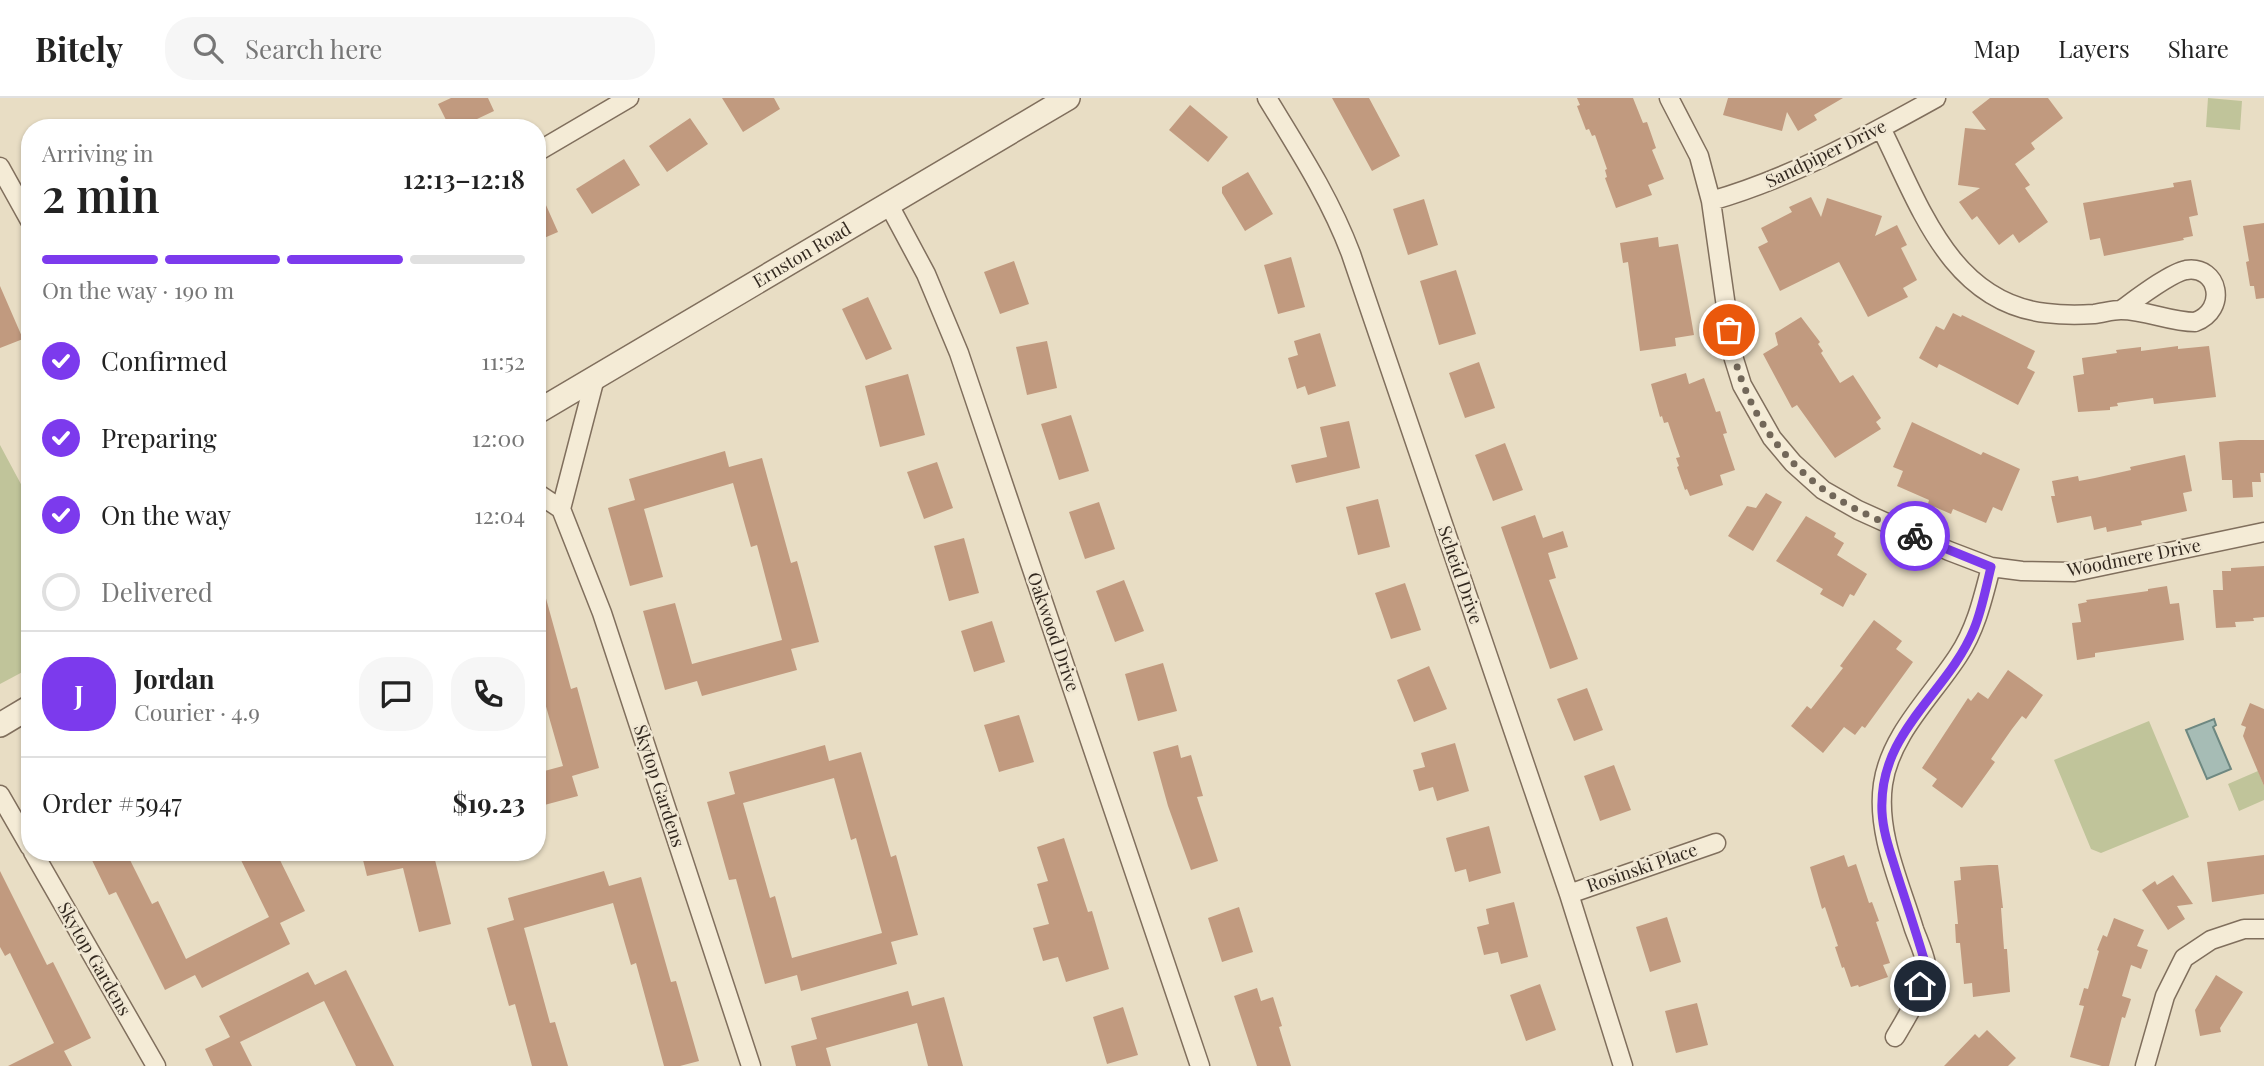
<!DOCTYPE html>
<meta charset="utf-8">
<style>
:root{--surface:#fff;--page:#f6f6f6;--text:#222;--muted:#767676;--line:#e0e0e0;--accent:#7c3aed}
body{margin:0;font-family:"Playfair Display",serif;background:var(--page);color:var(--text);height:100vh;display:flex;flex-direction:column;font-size:26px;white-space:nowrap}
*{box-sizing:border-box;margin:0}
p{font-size:23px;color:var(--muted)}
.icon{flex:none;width:38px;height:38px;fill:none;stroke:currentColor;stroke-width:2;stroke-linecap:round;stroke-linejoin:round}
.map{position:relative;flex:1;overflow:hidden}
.side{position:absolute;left:21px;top:21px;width:525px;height:742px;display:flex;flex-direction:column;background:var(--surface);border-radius:28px;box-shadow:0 2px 5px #0004}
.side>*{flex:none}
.pin{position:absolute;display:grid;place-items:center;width:60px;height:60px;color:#fff;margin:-30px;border:4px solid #fff;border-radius:50%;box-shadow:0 2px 7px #0007}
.courier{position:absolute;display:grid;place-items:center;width:70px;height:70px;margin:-35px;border:5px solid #7c3aed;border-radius:50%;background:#fff;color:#222;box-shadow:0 2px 9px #0007}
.summary em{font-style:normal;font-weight:600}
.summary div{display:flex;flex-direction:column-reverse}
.summary{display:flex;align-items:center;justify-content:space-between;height:119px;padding:0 21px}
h1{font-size:46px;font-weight:600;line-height:52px}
.bar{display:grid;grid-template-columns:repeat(4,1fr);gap:10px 7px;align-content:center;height:84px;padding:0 21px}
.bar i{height:9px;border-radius:5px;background:var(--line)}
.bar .selected{background:var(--accent)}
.bar p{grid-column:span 4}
.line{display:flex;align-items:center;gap:18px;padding:0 21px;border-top:2px solid var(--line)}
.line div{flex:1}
.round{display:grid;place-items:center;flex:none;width:74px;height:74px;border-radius:28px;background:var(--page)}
ol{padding:0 21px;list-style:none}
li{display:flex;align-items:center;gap:21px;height:77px}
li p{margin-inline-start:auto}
li .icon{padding:7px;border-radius:50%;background:var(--accent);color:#fff;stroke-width:4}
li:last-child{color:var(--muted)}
li i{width:38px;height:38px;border:4px solid var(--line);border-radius:50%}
header{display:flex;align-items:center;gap:42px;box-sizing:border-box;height:98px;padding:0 35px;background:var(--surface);border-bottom:2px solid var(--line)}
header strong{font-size:33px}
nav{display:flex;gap:38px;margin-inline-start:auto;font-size:24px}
.search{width:490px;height:63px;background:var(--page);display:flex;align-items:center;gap:18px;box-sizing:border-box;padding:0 24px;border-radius:28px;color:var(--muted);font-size:26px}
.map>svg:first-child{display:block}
.green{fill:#c0c49a}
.water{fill:#a6bcb5;stroke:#6e8881;stroke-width:2}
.building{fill:#c19a7f;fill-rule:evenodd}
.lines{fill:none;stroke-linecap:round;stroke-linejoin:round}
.minor-casing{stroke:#806f5d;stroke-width:21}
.tertiary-casing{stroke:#806f5d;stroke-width:26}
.minor{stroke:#f4ebd6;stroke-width:18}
.tertiary{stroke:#f4ebd6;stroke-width:23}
.done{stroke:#726759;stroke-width:7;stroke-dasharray:0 12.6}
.route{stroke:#7c3aed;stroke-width:9}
.labels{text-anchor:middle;stroke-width:5;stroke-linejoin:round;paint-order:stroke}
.street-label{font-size:18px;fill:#32281f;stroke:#f0e7d3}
</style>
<header>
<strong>Bitely</strong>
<div class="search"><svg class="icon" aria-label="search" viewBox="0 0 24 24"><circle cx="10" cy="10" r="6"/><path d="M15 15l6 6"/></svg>Search here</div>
<nav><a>Map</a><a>Layers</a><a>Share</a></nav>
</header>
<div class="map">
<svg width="2264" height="968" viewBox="0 0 2264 968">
<rect width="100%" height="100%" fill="#e8ddc4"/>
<!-- green -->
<path class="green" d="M 2208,0 L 2242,3 L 2240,32 L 2206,29 Z
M 0,347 L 30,403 L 30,570 L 0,586 Z
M 2149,623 L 2189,719 L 2101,755 L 2091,751 L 2054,662 Z
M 2258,673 L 2264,688 L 2264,702 L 2239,713 L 2228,686 Z"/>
<!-- water -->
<path class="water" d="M 2214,621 L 2216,627 L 2213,629 L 2231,671 L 2207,681 L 2186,632 Z"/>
<!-- building -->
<path class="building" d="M 451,0 L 488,0 L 494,13 L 458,30 L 450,30 L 438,6 Z
M 722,0 L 774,0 L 780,11 L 743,34 Z
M 1332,0 L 1369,0 L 1400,58 L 1372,73 Z
M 1577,0 L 1633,0 L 1643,25 L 1647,24 L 1656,50 L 1652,52 L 1664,81 L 1648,87 L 1652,97 L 1616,110 L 1605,80 L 1607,79 L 1605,72 L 1607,71 L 1595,37 L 1592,38 L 1589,31 L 1586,32 L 1577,8 L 1580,7 Z
M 1728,0 L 1843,0 L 1814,17 L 1817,22 L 1798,33 L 1787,14 L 1782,33 L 1723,17 Z
M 1990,0 L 2048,0 L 2063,20 L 2031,45 L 2035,51 L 2015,66 L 2030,87 L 2025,90 L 2048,124 L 2019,145 L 2013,136 L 1999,147 L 1977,118 L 1972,122 L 1959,104 L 1980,90 L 1958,87 L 1965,30 L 1986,32 L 1972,14 Z
M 1190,7 L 1228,39 L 1208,64 L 1169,32 Z
M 690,20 L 708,46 L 667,74 L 649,48 Z
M 624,61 L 640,87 L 592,116 L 576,91 Z
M 1248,74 L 1273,116 L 1245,133 L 1222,95 L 1222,89 Z
M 2191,82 L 2198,117 L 2189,119 L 2193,138 L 2183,140 L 2184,142 L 2104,158 L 2100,140 L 2090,142 L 2083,105 L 2174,89 L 2173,85 Z
M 537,87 L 558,134 L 537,143 Z
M 1811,99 L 1821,119 L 1827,100 L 1882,118 L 1875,138 L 1897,127 L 1907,147 L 1901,150 L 1917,182 L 1903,190 L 1908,199 L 1868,219 L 1839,164 L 1780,193 L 1758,149 L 1768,144 L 1761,130 L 1792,114 L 1789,109 Z
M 1424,101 L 1438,147 L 1408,157 L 1393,111 Z
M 2264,125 L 2264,200 L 2256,201 L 2254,188 L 2250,188 L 2246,164 L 2249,163 L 2243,128 Z
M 1658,139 L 1659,149 L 1678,146 L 1694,237 L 1675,240 L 1676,248 L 1640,253 L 1628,164 L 1623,165 L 1620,145 Z
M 1291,159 L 1305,209 L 1278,216 L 1264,167 Z
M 1014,163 L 1029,206 L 1000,216 L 984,174 Z
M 1456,172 L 1476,236 L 1439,247 L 1420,183 Z
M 0,188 L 23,241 L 0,250 Z
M 868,199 L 892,251 L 866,262 L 842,211 Z
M 1953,215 L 1961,219 L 1962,217 L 2035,253 L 2027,270 L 2035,274 L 2018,307 L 1955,274 L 1939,266 L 1937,270 L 1919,260 L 1936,228 L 1944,232 Z
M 1801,219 L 1820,244 L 1818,246 L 1823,253 L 1821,255 L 1840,285 L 1853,277 L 1881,320 L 1876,324 L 1881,331 L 1835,360 L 1797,307 L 1792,310 L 1763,256 L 1778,247 L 1775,235 Z
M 1320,235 L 1336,288 L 1308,297 L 1305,288 L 1297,291 L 1288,260 L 1298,257 L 1294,243 Z
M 1047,243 L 1057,290 L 1027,297 L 1016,249 Z
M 2178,248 L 2178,251 L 2209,248 L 2216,299 L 2154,306 L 2153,300 L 2117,305 L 2118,308 L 2110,309 L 2110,312 L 2078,314 L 2073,278 L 2084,276 L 2082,260 L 2117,255 L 2116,252 L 2141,249 L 2141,253 Z
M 1479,264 L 1495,310 L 1465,320 L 1449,275 Z
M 1686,275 L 1689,286 L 1704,280 L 1716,314 L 1720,313 L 1727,335 L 1723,336 L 1735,372 L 1720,377 L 1723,387 L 1690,398 L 1687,391 L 1685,392 L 1677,369 L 1679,368 L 1676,360 L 1680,359 L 1674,342 L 1668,324 L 1664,325 L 1662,318 L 1660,319 L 1651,286 Z
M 908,276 L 925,337 L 880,349 L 865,288 Z
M 1071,317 L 1089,373 L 1059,382 L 1041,326 Z
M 1349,323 L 1360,370 L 1296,385 L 1291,367 L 1327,359 L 1320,329 Z
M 1912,324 L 1981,357 L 1983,354 L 2020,371 L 2002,413 L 1993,409 L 1986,425 L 1953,411 L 1951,416 L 1928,406 L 1929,402 L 1897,388 L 1903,373 L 1893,369 Z
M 2239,342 L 2264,342 L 2264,375 L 2260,375 L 2261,384 L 2252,384 L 2253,399 L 2233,400 L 2232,382 L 2222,382 L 2219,344 Z
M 1505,345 L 1523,392 L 1493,403 L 1475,357 Z
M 725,353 L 729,369 L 762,360 L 791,465 L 797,463 L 819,544 L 791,551 L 797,572 L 702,598 L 697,583 L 665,592 L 643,513 L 675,505 L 692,566 L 782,542 L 757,447 L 751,449 L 733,385 L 644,411 L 663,479 L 630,488 L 608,410 L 635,402 L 629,381 Z
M 2185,357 L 2192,393 L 2183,395 L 2187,413 L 2141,423 L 2142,427 L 2107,434 L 2106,429 L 2094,432 L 2091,418 L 2057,425 L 2051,398 L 2055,398 L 2052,383 L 2078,378 L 2079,383 L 2095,380 L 2131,372 L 2130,369 Z
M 937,364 L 953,410 L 924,421 L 907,374 Z
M 1766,395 L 1782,404 L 1753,453 L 1728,438 L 1747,408 L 1756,410 Z
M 1378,401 L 1390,449 L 1358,457 L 1346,409 Z
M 1099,404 L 1115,451 L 1085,461 L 1069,414 Z
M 1535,417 L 1543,440 L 1563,433 L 1568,449 L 1548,455 L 1556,480 L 1549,482 L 1578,561 L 1550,571 L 1501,429 Z
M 1806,418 L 1836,435 L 1834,439 L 1844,445 L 1837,457 L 1867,476 L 1854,498 L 1850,496 L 1843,509 L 1820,496 L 1823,491 L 1776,463 Z
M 964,440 L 979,495 L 949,503 L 934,448 Z
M 2264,468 L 2264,519 L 2253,520 L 2254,523 L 2235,524 L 2236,529 L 2216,530 L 2213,492 L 2223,492 L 2222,473 L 2231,473 L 2231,470 Z
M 1124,482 L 1144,533 L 1115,544 L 1096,493 Z
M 1405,485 L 1421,532 L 1391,541 L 1375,495 Z
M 537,486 L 542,486 L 571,591 L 577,589 L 599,670 L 572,678 L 578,698 L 537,709 L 537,675 L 563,668 L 537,577 Z
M 2167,488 L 2170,506 L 2179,505 L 2184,542 L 2095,555 L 2095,559 L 2077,562 L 2072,525 L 2081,524 L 2078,506 L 2087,504 L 2086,502 L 2148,493 L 2148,491 Z
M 1874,522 L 1902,543 L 1896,551 L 1913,564 L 1865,630 L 1862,628 L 1855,637 L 1844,629 L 1823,655 L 1791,628 L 1807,608 L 1811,611 L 1822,597 L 1843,570 L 1840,568 Z
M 992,523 L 1005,564 L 974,574 L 961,533 Z
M 1163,565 L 1177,613 L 1138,623 L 1125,576 Z
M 1429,568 L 1447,611 L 1414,624 L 1397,582 Z
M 2008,572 L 2043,597 L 2026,621 L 2022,618 L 2012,631 L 1991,661 L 1995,664 L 1962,710 L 1932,688 L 1937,681 L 1922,670 L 1968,600 L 1971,603 L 1978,594 L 1988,601 Z
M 1587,590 L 1603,632 L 1574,643 L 1557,601 Z
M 2250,605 L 2264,611 L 2264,688 L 2243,638 L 2246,629 L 2241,627 Z
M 1019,617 L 1034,664 L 999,674 L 984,627 Z
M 1455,645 L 1469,693 L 1437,703 L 1433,689 L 1419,693 L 1413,672 L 1425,669 L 1421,655 Z
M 825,647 L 829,663 L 861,654 L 891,759 L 896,757 L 918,837 L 891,844 L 897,866 L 801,893 L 797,877 L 765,886 L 736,781 L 729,782 L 707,704 L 735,696 L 729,674 ZM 834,680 L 851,742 L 856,740 L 882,835 L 792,860 L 775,798 L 770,800 L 743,705 Z
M 1178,647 L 1181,660 L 1191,657 L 1203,698 L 1197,699 L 1218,763 L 1191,772 L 1168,708 L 1153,654 Z
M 1614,667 L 1631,712 L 1600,723 L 1584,678 Z
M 1489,728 L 1501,775 L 1469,784 L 1466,771 L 1455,774 L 1446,740 Z
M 1064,740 L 1088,814 L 1092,813 L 1109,871 L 1066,884 L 1058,859 L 1043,863 L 1033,830 L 1049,826 L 1037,786 L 1048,783 L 1037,749 Z
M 88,754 L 126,754 L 152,806 L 158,803 L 186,861 L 269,819 L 237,754 L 276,754 L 305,813 L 280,825 L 290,846 L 202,890 L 195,877 L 165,892 L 116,794 L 109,797 Z
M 361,754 L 442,754 L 442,760 L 435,762 L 451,826 L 419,834 L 403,770 L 367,778 Z
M 1844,757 L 1848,769 L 1856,766 L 1869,805 L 1872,804 L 1879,823 L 1876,824 L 1890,865 L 1883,867 L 1888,879 L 1859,889 L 1858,887 L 1851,889 L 1844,869 L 1842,870 L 1835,849 L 1838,848 L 1825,809 L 1822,811 L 1810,769 Z
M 2264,757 L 2264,796 L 2212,804 L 2207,764 Z
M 1989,767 L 1998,767 L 2003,810 L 2001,810 L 2004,851 L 2007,851 L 2010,894 L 1973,899 L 1972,885 L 1964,886 L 1960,845 L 1956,845 L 1955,826 L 1958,826 L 1954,783 L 1961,782 L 1960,769 Z
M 0,773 L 47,867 L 53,864 L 91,940 L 64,953 L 72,968 L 8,968 L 54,945 L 10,855 L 5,858 L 0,849 Z
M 604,773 L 609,788 L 641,779 L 671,884 L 676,883 L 699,963 L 680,968 L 664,968 L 636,865 L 631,867 L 613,805 L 524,830 L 550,925 L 555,924 L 568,968 L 532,968 L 515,906 L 509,908 L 487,830 L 514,822 L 508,800 Z
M 2173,777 L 2193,806 L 2177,808 L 2185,821 L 2168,832 L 2142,792 L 2155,783 L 2157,787 Z
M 1514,804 L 1528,859 L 1501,866 L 1498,854 L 1484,857 L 1477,829 L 1489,826 L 1486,811 Z
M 1239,809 L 1253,854 L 1222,864 L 1208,820 Z
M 1667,819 L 1681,864 L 1650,874 L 1636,829 Z
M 2114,820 L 2144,832 L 2137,848 L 2148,852 L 2141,871 L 2131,867 L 2122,898 L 2131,901 L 2125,920 L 2122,919 L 2109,968 L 2102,968 L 2070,959 L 2084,908 L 2079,907 L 2084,890 L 2088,891 L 2099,853 L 2097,852 L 2103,837 L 2107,839 Z
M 346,872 L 394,968 L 356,968 L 324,903 L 240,944 L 252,968 L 213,968 L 205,951 L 230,939 L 219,918 L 308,874 L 315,887 Z
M 2216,877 L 2243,894 L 2220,930 L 2221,934 L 2200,938 L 2195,912 Z
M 1540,886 L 1556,932 L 1526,943 L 1510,897 Z
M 1257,890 L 1261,903 L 1273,899 L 1282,928 L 1279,929 L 1291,968 L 1257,968 L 1234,898 Z
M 908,893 L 912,908 L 944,899 L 963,968 L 928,968 L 917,925 L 826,950 L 831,968 L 796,968 L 791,948 L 817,941 L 811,920 Z
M 1697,905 L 1708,947 L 1676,955 L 1665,913 Z
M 1123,909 L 1138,957 L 1107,966 L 1093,919 Z
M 1987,932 L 2016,960 L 2008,968 L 1944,968 L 1975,936 L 1979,940 Z"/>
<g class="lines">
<defs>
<path id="minor" d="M 1267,0 C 1298,51 1330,100 1351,156 L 1569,796 L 1623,968
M 1669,0 L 1699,58 L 1711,103 L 1733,258 L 1742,287 L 1772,340 L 1793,365 L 1823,392 L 1858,412 L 1949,453 L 1991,469 L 2022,473 L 2074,474 L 2264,434
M 1881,30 C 1919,105 1949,204 2046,215 C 2062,217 2078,217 2094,216 C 2103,215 2112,212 2121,212 C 2146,212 2170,224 2195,224 C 2228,212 2219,167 2186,172 C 2170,175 2135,202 2121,212
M 537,54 L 629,0
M 0,69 L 30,123
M 1711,103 C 1791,80 1864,40 1936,0
M 889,107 L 926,176 L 959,255 L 1200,968
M 537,395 L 561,411
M 561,411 L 602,515 L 751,968
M 561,411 L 595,280
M 0,697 L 30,749
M 33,754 L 156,968
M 1569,796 L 1716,745
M 1895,939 C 1905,922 1928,886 1926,866 C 1924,855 1918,842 1914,831 C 1900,785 1876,735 1883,686 C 1890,637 1932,598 1958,558 C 1976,531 1983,500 1991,469
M 2145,968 L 2165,898 L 2184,860 L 2211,842 L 2244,831 L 2264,831"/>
<g id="tertiary">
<path id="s1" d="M 537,314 L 1068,0"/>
<path d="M 0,627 L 30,609"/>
</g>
</defs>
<!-- minor casing -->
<use href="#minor" class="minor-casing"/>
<!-- tertiary casing -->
<use href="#tertiary" class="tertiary-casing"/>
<!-- minor -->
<use href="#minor" class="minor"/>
<!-- tertiary -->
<use href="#tertiary" class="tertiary"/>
</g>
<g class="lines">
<!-- done -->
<path class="done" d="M 1729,232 C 1738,295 1771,353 1823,391 C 1850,411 1884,424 1915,438"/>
<!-- route -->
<path class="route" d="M 1915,438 L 1991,469 C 1986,489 1982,512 1974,531 C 1947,597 1878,633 1882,714 C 1883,735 1891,756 1897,776 C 1907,807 1917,837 1926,868 L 1920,888"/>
</g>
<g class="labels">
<!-- street labels -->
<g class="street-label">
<text transform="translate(1826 56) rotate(-26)" y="6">Sandpiper Drive</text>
<text dy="6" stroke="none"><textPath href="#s1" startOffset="308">Ernston Road</textPath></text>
<text transform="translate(2134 460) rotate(-11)" y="6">Woodmere Drive</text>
<text transform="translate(1460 477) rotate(71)" y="6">Scheid Drive</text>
<text transform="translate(1053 534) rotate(71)" y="6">Oakwood Drive</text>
<text transform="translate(659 688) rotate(72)" y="6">Skytop Gardens</text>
<text transform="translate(1642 770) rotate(-19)" y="6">Rosinski Place</text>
<text transform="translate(94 861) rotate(60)" y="6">Skytop Gardens</text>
</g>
</g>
</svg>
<div class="pin" style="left:1729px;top:232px;background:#ea580c"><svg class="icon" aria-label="bag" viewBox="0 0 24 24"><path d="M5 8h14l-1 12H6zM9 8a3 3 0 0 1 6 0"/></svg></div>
<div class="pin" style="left:1920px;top:888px;background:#1f2937"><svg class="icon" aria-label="home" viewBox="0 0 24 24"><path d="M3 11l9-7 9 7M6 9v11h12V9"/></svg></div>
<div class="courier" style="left:1915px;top:438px"><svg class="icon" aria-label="bike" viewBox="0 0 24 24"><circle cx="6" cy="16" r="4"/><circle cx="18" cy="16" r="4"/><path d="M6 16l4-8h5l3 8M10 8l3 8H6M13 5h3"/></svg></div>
<section class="side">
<div class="summary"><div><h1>2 min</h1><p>Arriving in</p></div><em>12:13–12:18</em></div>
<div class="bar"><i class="selected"></i><i class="selected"></i><i class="selected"></i><i></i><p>On the way · 190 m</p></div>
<ol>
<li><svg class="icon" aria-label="check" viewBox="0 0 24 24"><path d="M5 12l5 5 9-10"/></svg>Confirmed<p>11:52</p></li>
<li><svg class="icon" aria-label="check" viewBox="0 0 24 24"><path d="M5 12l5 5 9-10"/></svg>Preparing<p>12:00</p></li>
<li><svg class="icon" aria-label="check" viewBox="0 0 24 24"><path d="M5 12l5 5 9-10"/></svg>On the way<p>12:04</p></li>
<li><i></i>Delivered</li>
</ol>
<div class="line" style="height:126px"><b class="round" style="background:var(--accent);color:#fff">J</b><div><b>Jordan</b><p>Courier · 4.9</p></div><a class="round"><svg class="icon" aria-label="chat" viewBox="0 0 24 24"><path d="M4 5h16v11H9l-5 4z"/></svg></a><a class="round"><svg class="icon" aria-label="phone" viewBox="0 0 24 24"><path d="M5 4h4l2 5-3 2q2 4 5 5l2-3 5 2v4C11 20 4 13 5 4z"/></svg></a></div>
<div class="line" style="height:91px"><div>Order #5947</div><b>$19.23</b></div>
</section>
</div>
